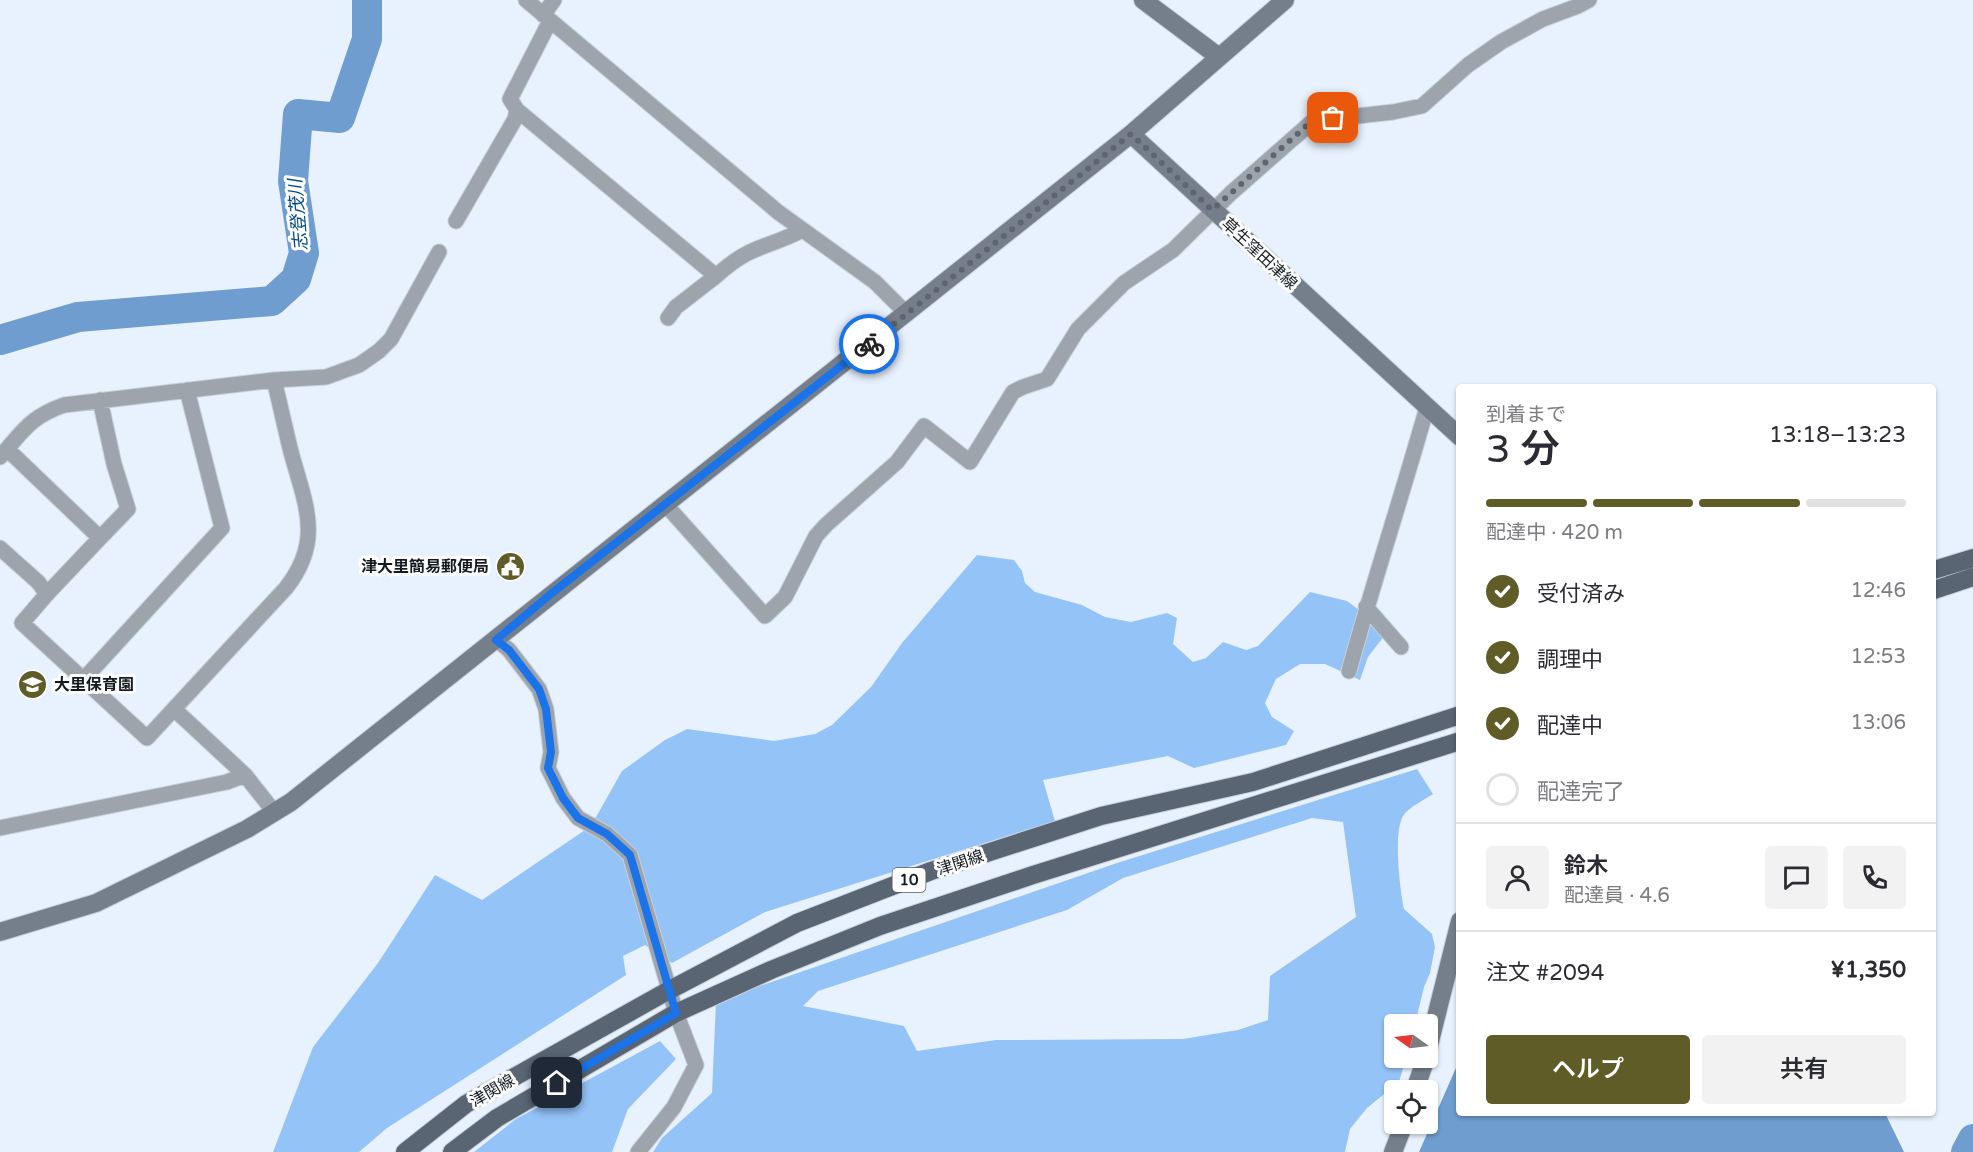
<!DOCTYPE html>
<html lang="ja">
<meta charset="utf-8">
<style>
:root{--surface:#fff;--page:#f2f2f3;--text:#2b2b33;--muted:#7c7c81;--line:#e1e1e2;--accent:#605c28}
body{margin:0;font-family:"Varela Round","Noto Sans JP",sans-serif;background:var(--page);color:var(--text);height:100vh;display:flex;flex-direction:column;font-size:22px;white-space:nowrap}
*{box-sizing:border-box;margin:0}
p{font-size:20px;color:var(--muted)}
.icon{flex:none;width:33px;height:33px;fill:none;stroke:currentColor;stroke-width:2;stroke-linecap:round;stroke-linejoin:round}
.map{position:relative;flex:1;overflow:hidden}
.panel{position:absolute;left:1456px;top:384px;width:480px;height:732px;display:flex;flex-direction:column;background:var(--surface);border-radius:6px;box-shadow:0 2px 4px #0004}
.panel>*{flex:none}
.needle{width:39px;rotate:284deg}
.controls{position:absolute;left:1384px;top:1014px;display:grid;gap:12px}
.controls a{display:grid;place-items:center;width:54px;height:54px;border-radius:6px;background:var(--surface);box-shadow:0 2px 4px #0004;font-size:30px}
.pin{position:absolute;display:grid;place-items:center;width:51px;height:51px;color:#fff;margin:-26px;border-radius:12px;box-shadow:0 3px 9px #0006}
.courier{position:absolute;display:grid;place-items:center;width:60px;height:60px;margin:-30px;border:4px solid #1a73e8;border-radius:50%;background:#fff;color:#222;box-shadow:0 2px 8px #0007}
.overview em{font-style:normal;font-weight:600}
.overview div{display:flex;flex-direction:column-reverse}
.overview{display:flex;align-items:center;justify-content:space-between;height:102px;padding:0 30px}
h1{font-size:39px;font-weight:600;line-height:45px}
.bar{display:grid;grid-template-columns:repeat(4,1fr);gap:9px 6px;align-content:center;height:72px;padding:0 30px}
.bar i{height:8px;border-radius:4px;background:var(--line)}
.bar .on{background:var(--accent)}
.bar p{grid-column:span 4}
.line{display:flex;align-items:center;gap:15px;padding:0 30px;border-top:2px solid var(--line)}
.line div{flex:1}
.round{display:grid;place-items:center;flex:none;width:63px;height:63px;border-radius:6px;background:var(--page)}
ol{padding:0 30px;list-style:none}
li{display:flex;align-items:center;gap:18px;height:66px}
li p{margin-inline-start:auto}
li .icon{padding:6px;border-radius:50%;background:var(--accent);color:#fff;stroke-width:4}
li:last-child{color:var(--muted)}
li i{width:33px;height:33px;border:3px solid var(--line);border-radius:50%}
.primary-button{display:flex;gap:12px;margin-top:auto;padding:12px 30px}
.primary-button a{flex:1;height:69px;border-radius:6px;background:var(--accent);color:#fff;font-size:24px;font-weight:600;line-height:69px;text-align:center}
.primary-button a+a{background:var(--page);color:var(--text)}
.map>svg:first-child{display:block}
.forest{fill:#94c3f8;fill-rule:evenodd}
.water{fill:#6f9dd0}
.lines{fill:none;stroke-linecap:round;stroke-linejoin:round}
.river{stroke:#6f9dd0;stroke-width:30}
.street-casing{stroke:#c6cfda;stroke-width:17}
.secondary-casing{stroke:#c6cfda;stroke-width:20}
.primary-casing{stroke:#c6cfda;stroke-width:20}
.street{stroke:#9da4ac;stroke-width:15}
.secondary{stroke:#757f8b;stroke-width:18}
.primary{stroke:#596573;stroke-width:18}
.done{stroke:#5e656e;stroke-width:6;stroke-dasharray:0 10.8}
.route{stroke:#1a73e8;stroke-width:8}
.labels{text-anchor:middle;stroke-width:6;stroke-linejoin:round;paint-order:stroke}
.shield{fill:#fefefe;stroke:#5a5e63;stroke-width:1.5}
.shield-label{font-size:15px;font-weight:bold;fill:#131920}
.street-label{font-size:16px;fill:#131920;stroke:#fefefe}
.poi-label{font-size:16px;font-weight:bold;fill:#131920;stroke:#fefefe;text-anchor:end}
.water-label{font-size:18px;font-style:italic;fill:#014a87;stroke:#fefefe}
</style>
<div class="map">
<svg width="1973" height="1152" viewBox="0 0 1973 1152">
<rect width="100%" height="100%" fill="#e8f2fe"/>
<!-- forest -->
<path class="forest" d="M 977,555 L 1014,560 L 1022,571 L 1025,583 L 1035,592 L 1082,605 L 1105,617 L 1131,622 L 1167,613 L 1177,618 L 1173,644 L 1193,662 L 1206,658 L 1223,642 L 1246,650 L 1258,646 L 1310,592 L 1347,601 L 1378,624 L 1385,635 L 1368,657 L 1360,680 L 1325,664 L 1300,664 L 1276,679 L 1265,703 L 1272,717 L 1294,731 L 1286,745 L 1194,768 L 1168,756 L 1043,780 L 1055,821 L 765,912 L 672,963 L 645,945 L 623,956 L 626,975 L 387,1128 L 359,1152 L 273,1152 L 313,1047 L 378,963 L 435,875 L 482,900 L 591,826 L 622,771 L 665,740 L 687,729 L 774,741 L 815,734 L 832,725 L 871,687 L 902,643 Z
M 1417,769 L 1433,794 C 1424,800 1408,808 1403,816 C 1393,833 1400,890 1404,909 L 1432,934 L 1435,947 L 1430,973 L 1424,987 L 1415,1024 L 1395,1024 L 1395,1058 L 1406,1058 L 1399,1082 L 1367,1108 L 1350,1129 L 1345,1152 L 653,1152 L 662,1138 L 712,1093 L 716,1001 L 1117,863 ZM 1312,818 L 1343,822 L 1356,917 L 1270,976 L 1268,1020 L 1238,1030 L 1183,1039 L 996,1040 L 917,1051 L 904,1026 L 803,1006 L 818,991 L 1067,910 L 1123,878 Z
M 660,1041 L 676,1059 L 628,1109 L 612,1152 L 474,1152 L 516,1119 Z"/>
<!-- water -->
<path class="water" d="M 1459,1061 L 1460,1113 L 1885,1113 L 1904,1152 L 1419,1152 Z"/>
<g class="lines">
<!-- river -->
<path class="river" d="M 0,340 L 78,317 L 272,301 L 296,279 L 304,253 L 293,181 L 298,114 L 340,118 L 367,39 L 367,0
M 1966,1152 L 1973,1139"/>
<defs>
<path id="street" d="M 526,0 L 778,212 L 875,282 L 907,314
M 543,15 L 554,0
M 517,110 L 716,276 C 726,267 736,259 748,253 C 766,244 785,240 802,230
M 456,221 L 515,119 L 517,110 L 510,99 L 550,21
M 668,318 L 676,307 L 716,276
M 7,449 L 100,538 L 128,509 L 114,464 L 100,400
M 0,457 C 23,431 30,417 64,405 L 274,380 L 326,377 L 359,365 L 379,351 L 391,339 L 439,252
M 666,505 L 765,616 L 785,597 L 816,536 L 826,525 L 897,462 L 924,426 L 970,462 L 1013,392 L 1023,387 L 1047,379 L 1078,329 L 1124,283 L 1173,250 L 1231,193 L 1313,121 L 1393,112 L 1422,106 L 1468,65 L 1501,42 L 1543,19 L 1578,6 L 1589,0
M 0,548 L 38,582 L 47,594 L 22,623 L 147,738 L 286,588 C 324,540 305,504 291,452 C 285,428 280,404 274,380
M 47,594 L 100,538
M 1366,607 L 1401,647
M 497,640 L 509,650 L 539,689 L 546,709 L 551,752 L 548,768 L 563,798 L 578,818 L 607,834 L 630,855 L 676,1013 L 696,1065 L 674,1107 L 638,1152
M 1349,671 C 1373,583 1402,496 1427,407
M 83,680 L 222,528 L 187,390
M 174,709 L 245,775 L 275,813
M 0,828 L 227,782 L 245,775"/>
<path id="secondary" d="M 1143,0 L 1219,57
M 1131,134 L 1460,437
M 0,932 L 96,903 L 247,829 L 291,802 L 1131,134 L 1285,0
M 1428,1049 L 1460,921
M 1415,1090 L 1426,1058
M 1393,1152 L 1404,1124"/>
<path id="primary" d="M 1934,570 L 1973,558
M 1934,590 L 1973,577
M 405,1152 L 466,1104 L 664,993 L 797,923 L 931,871 L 1101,816 L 1253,782 L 1460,715
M 452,1152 L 497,1118 L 676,1013 L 771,970 L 880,926 L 1033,875 L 1460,741"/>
</defs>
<!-- street casing -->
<use href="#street" class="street-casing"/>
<!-- secondary casing -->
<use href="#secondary" class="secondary-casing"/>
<!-- primary casing -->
<use href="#primary" class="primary-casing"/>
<!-- street -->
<use href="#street" class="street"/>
<!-- secondary -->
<use href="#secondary" class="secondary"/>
<!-- primary -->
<use href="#primary" class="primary"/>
</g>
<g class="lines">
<!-- done -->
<path class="done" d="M 869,344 L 1131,134 L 1212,210 L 1313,120 L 1333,118"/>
<!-- route -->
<path class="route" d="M 557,1083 L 676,1013 L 630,855 L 607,834 L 578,818 L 563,798 L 548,768 L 551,752 L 546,709 L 539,689 L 509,650 L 496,640 L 552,593 L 869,344"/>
</g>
<!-- icons -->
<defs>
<symbol id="civic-disc" viewBox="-11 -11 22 22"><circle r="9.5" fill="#605c28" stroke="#fefefe"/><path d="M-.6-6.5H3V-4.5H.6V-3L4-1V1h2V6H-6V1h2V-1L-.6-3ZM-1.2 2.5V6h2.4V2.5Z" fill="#fff"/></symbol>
<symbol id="school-disc" viewBox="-11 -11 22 22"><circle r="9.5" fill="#605c28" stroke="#fefefe"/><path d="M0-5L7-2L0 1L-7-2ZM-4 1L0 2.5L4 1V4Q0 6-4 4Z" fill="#fff"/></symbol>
</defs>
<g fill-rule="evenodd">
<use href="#civic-disc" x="494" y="550" width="33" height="33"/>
<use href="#school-disc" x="16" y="668" width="33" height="33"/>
</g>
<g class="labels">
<!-- shield labels -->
<rect class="shield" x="892.5" y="868" width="33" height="24" rx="4.5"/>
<g class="shield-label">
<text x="909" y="885">10</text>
</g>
<!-- street labels -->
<g class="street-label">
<text transform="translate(1260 253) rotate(43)" y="6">草生窪田津線</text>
<text transform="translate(960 862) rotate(-18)" y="6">津関線</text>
<text transform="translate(492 1090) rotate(-30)" y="6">津関線</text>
</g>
<!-- poi labels -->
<g class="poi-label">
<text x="489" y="572">津大里簡易郵便局</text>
<text x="54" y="690" text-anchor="start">大里保育園</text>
</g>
<!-- water labels -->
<g class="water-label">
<text transform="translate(298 215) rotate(-95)" y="6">志登茂川</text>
</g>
</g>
</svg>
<div class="controls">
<a><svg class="needle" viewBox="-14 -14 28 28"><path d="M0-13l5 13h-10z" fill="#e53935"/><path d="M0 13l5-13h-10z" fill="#7c7c81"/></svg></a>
<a><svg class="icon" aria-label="locate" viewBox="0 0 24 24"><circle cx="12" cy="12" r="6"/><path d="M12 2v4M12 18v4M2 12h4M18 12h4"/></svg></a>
</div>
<div class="pin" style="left:1333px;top:118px;background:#ea580c"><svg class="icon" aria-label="bag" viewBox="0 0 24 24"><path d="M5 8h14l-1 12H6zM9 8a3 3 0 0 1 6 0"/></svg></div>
<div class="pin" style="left:557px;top:1083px;background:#1f2937"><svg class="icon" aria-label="home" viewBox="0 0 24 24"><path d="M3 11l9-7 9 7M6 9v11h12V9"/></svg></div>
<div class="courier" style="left:869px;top:344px"><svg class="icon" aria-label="bike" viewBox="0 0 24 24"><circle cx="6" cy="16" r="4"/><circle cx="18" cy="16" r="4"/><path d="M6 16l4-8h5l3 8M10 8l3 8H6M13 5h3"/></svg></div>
<section class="panel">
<div class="overview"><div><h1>3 分</h1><p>到着まで</p></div><em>13:18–13:23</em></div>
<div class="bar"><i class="on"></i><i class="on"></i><i class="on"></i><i></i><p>配達中 · 420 m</p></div>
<ol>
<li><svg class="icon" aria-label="check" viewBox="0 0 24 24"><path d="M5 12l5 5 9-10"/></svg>受付済み<p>12:46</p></li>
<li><svg class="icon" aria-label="check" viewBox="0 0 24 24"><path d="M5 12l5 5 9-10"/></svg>調理中<p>12:53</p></li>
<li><svg class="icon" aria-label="check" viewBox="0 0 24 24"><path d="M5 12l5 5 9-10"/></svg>配達中<p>13:06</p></li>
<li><i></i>配達完了</li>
</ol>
<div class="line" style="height:108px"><a class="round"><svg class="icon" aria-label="person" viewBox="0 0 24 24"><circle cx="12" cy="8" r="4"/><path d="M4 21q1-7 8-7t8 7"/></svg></a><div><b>鈴木</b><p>配達員 · 4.6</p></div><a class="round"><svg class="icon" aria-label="chat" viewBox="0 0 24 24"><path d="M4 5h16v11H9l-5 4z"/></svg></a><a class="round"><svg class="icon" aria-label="phone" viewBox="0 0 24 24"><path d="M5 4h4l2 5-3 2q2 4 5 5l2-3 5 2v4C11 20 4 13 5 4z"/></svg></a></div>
<div class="line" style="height:78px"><div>注文 #2094</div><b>¥1,350</b></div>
<div class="primary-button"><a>ヘルプ</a><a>共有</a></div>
</section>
</div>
